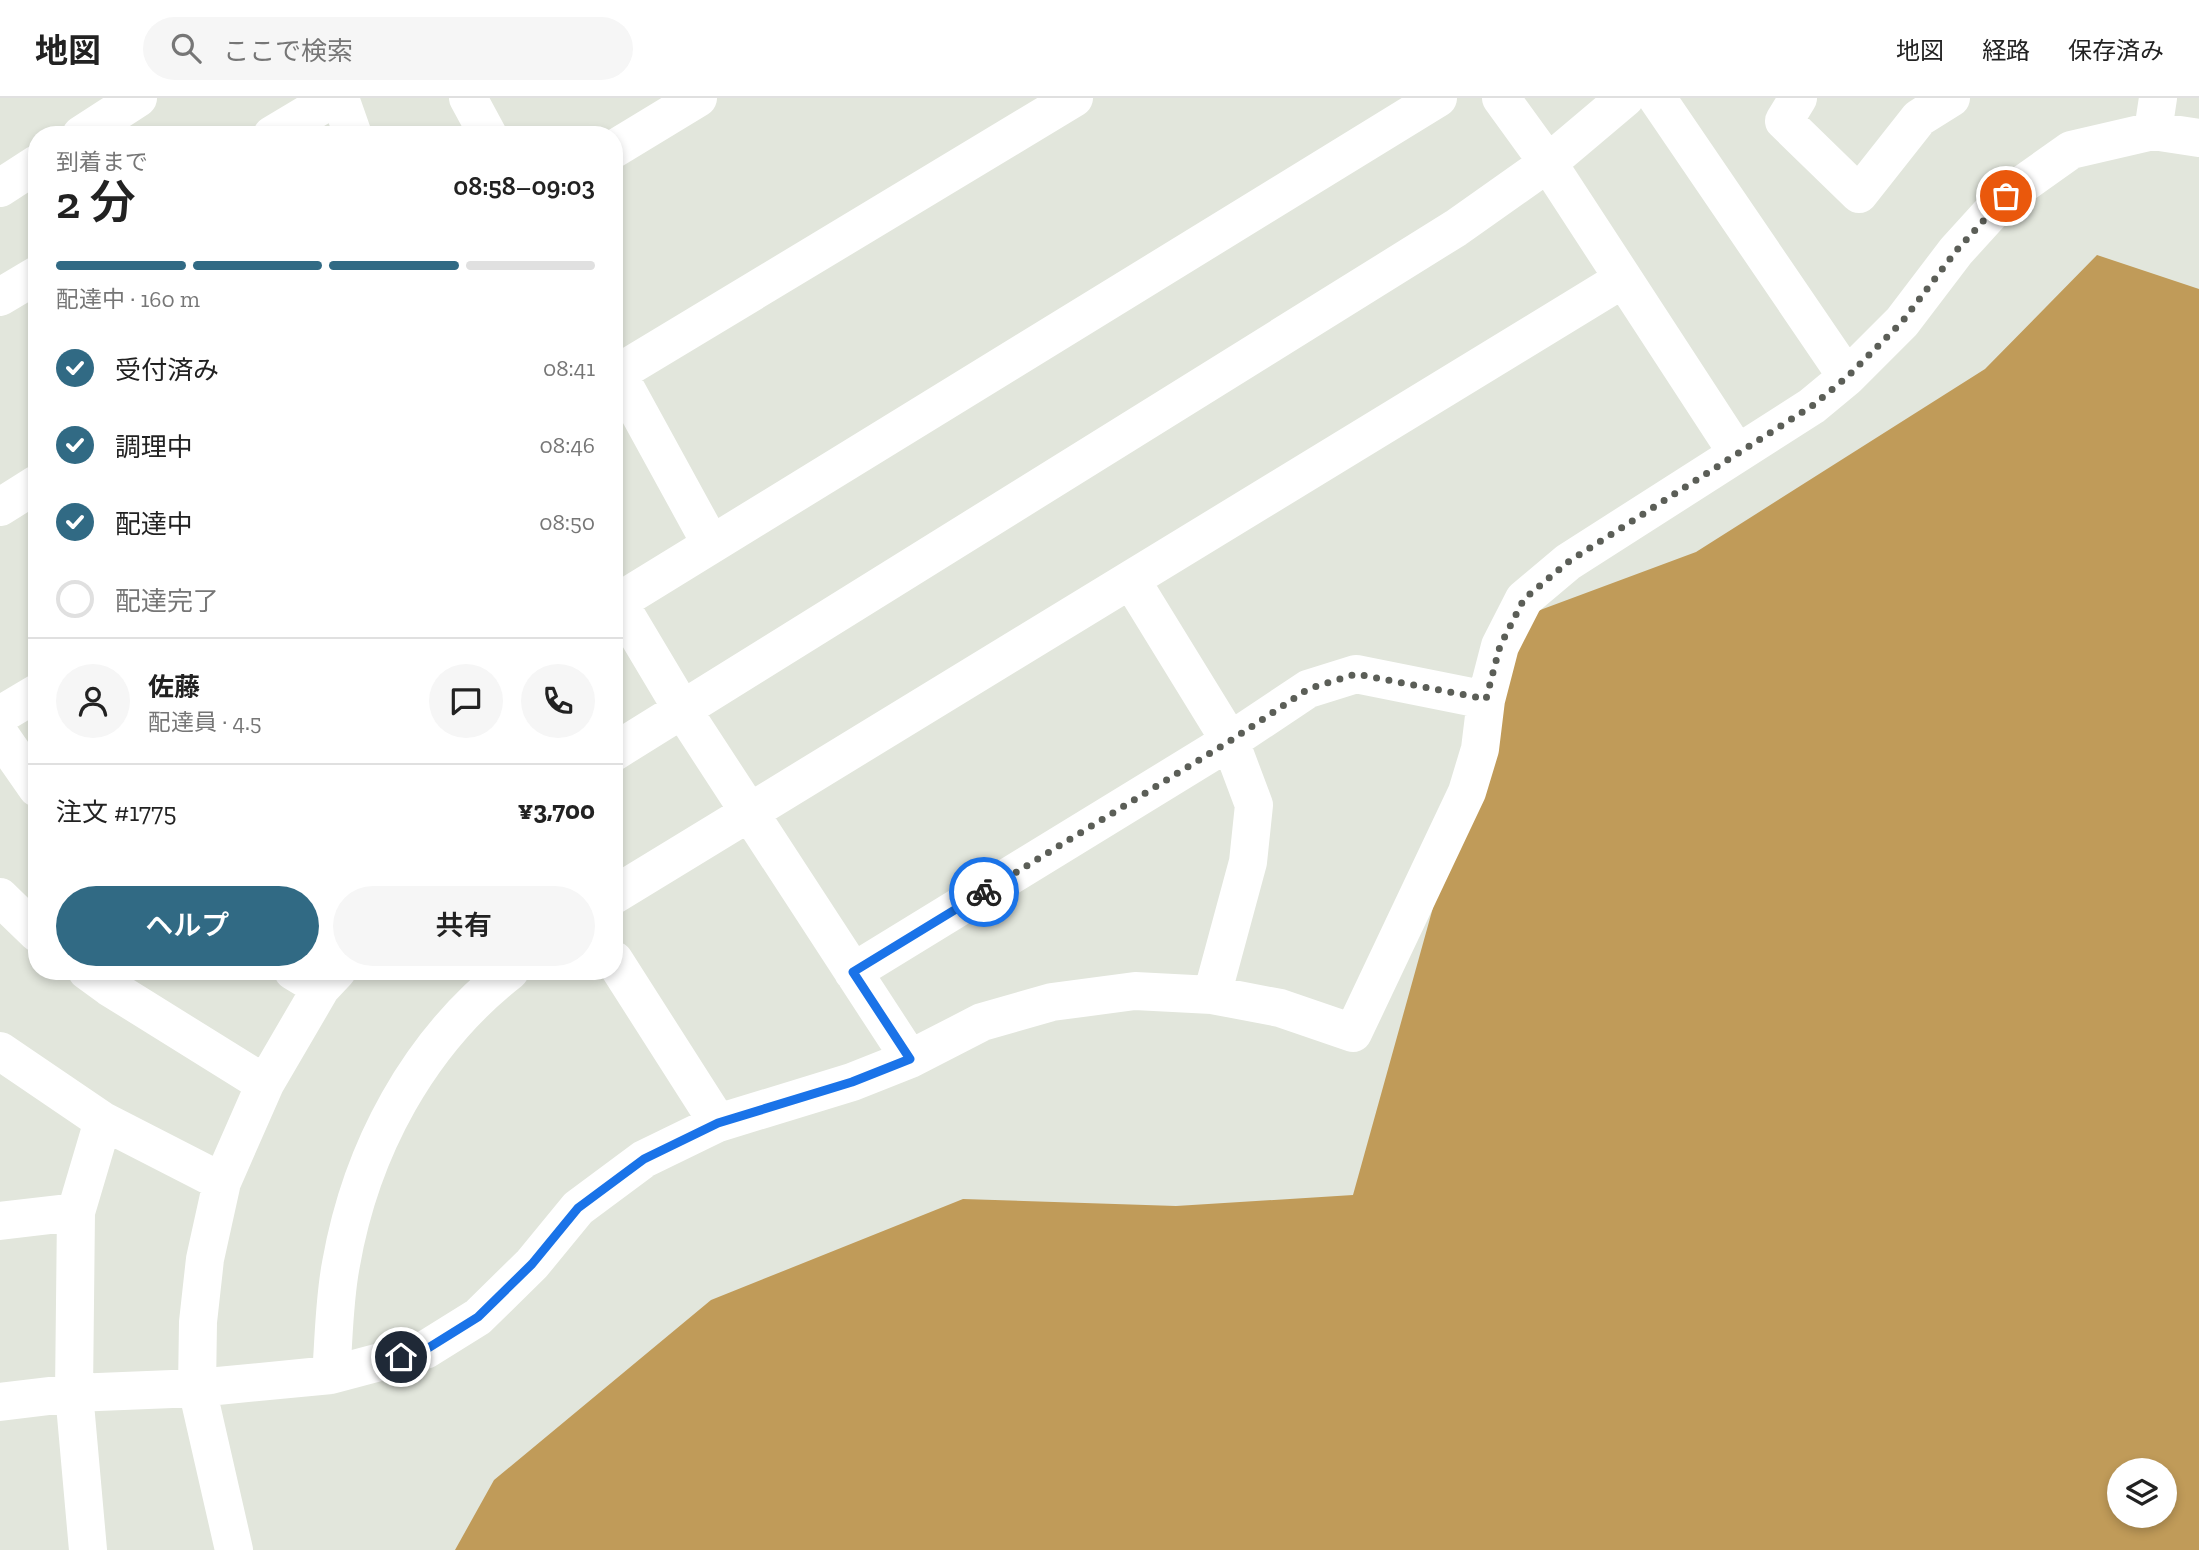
<!DOCTYPE html>
<html lang="ja">
<meta charset="utf-8">
<style>
:root{--surface:#fff;--page:#f6f6f6;--text:#222;--muted:#767676;--line:#e0e0e0;--accent:#316a84}
body{margin:0;font-family:"Zilla Slab","Noto Sans JP",serif;background:var(--page);color:var(--text);height:100vh;display:flex;flex-direction:column;font-size:26px;white-space:nowrap}
*{box-sizing:border-box;margin:0}
p{font-size:23px;color:var(--muted)}
.icon{flex:none;width:38px;height:38px;fill:none;stroke:currentColor;stroke-width:2;stroke-linecap:round;stroke-linejoin:round}
.map{position:relative;flex:1;overflow:hidden}
.drawer{position:absolute;left:28px;top:28px;width:595px;height:854px;display:flex;flex-direction:column;background:var(--surface);border-radius:28px;box-shadow:0 4px 10px #0003}
.drawer>*{flex:none}
.buttons{position:absolute;left:2107px;top:1360px;display:grid;gap:14px}
.buttons a{display:grid;place-items:center;width:70px;height:70px;border-radius:50%;background:var(--surface);box-shadow:0 4px 10px #0003;font-size:35px}
.pin{position:absolute;display:grid;place-items:center;width:60px;height:60px;color:#fff;margin:-30px;border:4px solid #fff;border-radius:50%;box-shadow:0 2px 7px #0007}
.courier{position:absolute;display:grid;place-items:center;width:70px;height:70px;margin:-35px;border:5px solid #1a73e8;border-radius:50%;background:#fff;color:#222;box-shadow:0 2px 9px #0007}
.headline em{font-style:normal;font-weight:600}
.headline div{display:flex;flex-direction:column-reverse}
.headline{display:flex;align-items:center;justify-content:space-between;height:119px;padding:0 28px}
h1{font-size:46px;font-weight:600;line-height:52px}
.bar{display:grid;grid-template-columns:repeat(4,1fr);gap:10px 7px;align-content:center;height:84px;padding:0 28px}
.bar i{height:9px;border-radius:5px;background:var(--line)}
.bar .selected{background:var(--accent)}
.bar p{grid-column:span 4}
.line{display:flex;align-items:center;gap:18px;padding:0 28px;border-top:2px solid var(--line)}
.line div{flex:1}
.round{display:grid;place-items:center;flex:none;width:74px;height:74px;border-radius:37px;background:var(--page)}
ol{padding:0 28px;list-style:none}
li{display:flex;align-items:center;gap:21px;height:77px}
li p{margin-inline-start:auto}
li .icon{padding:7px;border-radius:50%;background:var(--accent);color:#fff;stroke-width:4}
li:last-child{color:var(--muted)}
li i{width:38px;height:38px;border:4px solid var(--line);border-radius:50%}
.button{display:flex;gap:14px;margin-top:auto;padding:14px 28px}
.button a{flex:1;height:80px;border-radius:42px;background:var(--accent);color:#fff;font-size:28px;font-weight:600;line-height:80px;text-align:center}
.button a+a{background:var(--page);color:var(--text)}
header{display:flex;align-items:center;gap:42px;box-sizing:border-box;height:98px;padding:0 35px;background:var(--surface);border-bottom:2px solid var(--line)}
header strong{font-size:33px}
nav{display:flex;gap:38px;margin-inline-start:auto;font-size:24px}
.search{width:490px;height:63px;background:var(--page);display:flex;align-items:center;gap:18px;box-sizing:border-box;padding:0 24px;border-radius:38px;color:var(--muted);font-size:26px}
.map>svg:first-child{display:block}
.forest{fill:#c09b59;fill-rule:evenodd}
.lines{fill:none;stroke-linecap:round;stroke-linejoin:round}
.minor{stroke:#fff;stroke-width:38}
.done{stroke:#5b5e57;stroke-width:7;stroke-dasharray:0 12.6}
.route{stroke:#1a73e8;stroke-width:9}
</style>
<header>
<strong>地図</strong>
<div class="search"><svg class="icon" aria-label="search" viewBox="0 0 24 24"><circle cx="10" cy="10" r="6"/><path d="M15 15l6 6"/></svg>ここで検索</div>
<nav><a>地図</a><a>経路</a><a>保存済み</a></nav>
</header>
<div class="map">
<svg width="2199" height="1452" viewBox="0 0 2199 1452">
<rect width="100%" height="100%" fill="#e2e6dc"/>
<!-- forest -->
<path class="forest" d="M 2097,157 L 2199,191 L 2199,1452 L 455,1452 L 494,1382 L 711,1202 L 963,1101 L 1176,1108 L 1353,1097 L 1513,522 L 1696,454 L 1985,271 ZM 2119,1372 L 2165,1372 L 2165,1418 L 2119,1418 Z"/>
<g class="lines">
<!-- minor -->
<path class="minor" d="M 340,0 L 353,37
M 468,0 L 488,37
M 1501,0 L 1548,65 L 1737,355
M 1657,0 L 1847,279
M 1798,0 L 1784,23 L 1859,96 L 1919,20 L 1951,0
M 2153,33 L 2158,0
M 81,37 L 138,0
M 272,37 L 334,0
M 614,51 L 698,0
M 0,90 L 37,66
M 0,199 L 37,177
M 614,269 L 711,446
M 618,275 L 1074,0
M 0,409 L 37,386
M 1131,482 L 1230,643 L 1254,707 L 1248,764 L 1212,897
M 614,497 L 682,611 L 910,961
M 618,504 L 1438,0
M 0,617 L 37,595
M 0,637 L 37,690
M 614,654 L 1456,130 L 1548,65 L 1625,0
M 614,797 L 1623,181
M 0,799 L 37,835
M 614,862 L 718,1025
M 87,873 L 109,889 L 265,986
M 293,873 L 321,890
M 853,874 L 1230,643 L 1308,591 L 1356,576 L 1486,602
M 0,953 L 103,1023 L 222,1084
M 0,1123 L 76,1114
M 331,1277 C 334,1240 334,1202 341,1166 C 361,1052 418,945 510,873
M 0,1304 L 74,1295 L 197,1290 L 331,1277 L 425,1252 L 478,1219 L 532,1166 L 578,1110 L 644,1061 L 718,1025 L 852,984 L 910,961 L 982,924 L 1052,904 L 1135,893 L 1212,897 L 1280,910 L 1353,935 L 1467,694 L 1480,651 L 1486,602 L 1500,548 L 1524,501 L 1568,464 L 1812,308 L 1847,279 L 1902,224 L 1956,153 L 2006,98 L 2071,52 L 2153,33 L 2199,40
M 88,1452 L 74,1295 L 76,1114 L 103,1023
M 234,1452 L 197,1290 L 198,1224 L 205,1161 L 222,1084 L 265,986 L 321,890 L 337,873"/>
</g>
<g class="lines">
<!-- done -->
<path class="done" d="M 984,794 L 1230,643 L 1308,591 L 1356,576 L 1486,601 L 1500,548 L 1524,501 L 1568,464 L 1812,308 L 1847,279 L 1902,224 L 1956,153 L 2006,98"/>
<!-- route -->
<path class="route" d="M 401,1259 L 425,1252 L 478,1219 L 532,1166 L 578,1110 L 644,1061 L 718,1025 L 852,984 L 910,961 L 853,874 L 984,794"/>
</g>
</svg>
<div class="buttons">
<a><svg class="icon" aria-label="layers" viewBox="0 0 24 24"><path d="M12 4l9 5-9 5-9-5zM3 14l9 5 9-5"/></svg></a>
</div>
<div class="pin" style="left:2006px;top:98px;background:#ea580c"><svg class="icon" aria-label="bag" viewBox="0 0 24 24"><path d="M5 8h14l-1 12H6zM9 8a3 3 0 0 1 6 0"/></svg></div>
<div class="pin" style="left:401px;top:1259px;background:#1f2937"><svg class="icon" aria-label="home" viewBox="0 0 24 24"><path d="M3 11l9-7 9 7M6 9v11h12V9"/></svg></div>
<div class="courier" style="left:984px;top:794px"><svg class="icon" aria-label="bike" viewBox="0 0 24 24"><circle cx="6" cy="16" r="4"/><circle cx="18" cy="16" r="4"/><path d="M6 16l4-8h5l3 8M10 8l3 8H6M13 5h3"/></svg></div>
<section class="drawer">
<div class="headline"><div><h1>2 分</h1><p>到着まで</p></div><em>08:58–09:03</em></div>
<div class="bar"><i class="selected"></i><i class="selected"></i><i class="selected"></i><i></i><p>配達中 · 160 m</p></div>
<ol>
<li><svg class="icon" aria-label="check" viewBox="0 0 24 24"><path d="M5 12l5 5 9-10"/></svg>受付済み<p>08:41</p></li>
<li><svg class="icon" aria-label="check" viewBox="0 0 24 24"><path d="M5 12l5 5 9-10"/></svg>調理中<p>08:46</p></li>
<li><svg class="icon" aria-label="check" viewBox="0 0 24 24"><path d="M5 12l5 5 9-10"/></svg>配達中<p>08:50</p></li>
<li><i></i>配達完了</li>
</ol>
<div class="line" style="height:126px"><a class="round"><svg class="icon" aria-label="person" viewBox="0 0 24 24"><circle cx="12" cy="8" r="4"/><path d="M4 21q1-7 8-7t8 7"/></svg></a><div><b>佐藤</b><p>配達員 · 4.5</p></div><a class="round"><svg class="icon" aria-label="chat" viewBox="0 0 24 24"><path d="M4 5h16v11H9l-5 4z"/></svg></a><a class="round"><svg class="icon" aria-label="phone" viewBox="0 0 24 24"><path d="M5 4h4l2 5-3 2q2 4 5 5l2-3 5 2v4C11 20 4 13 5 4z"/></svg></a></div>
<div class="line" style="height:91px"><div>注文 #1775</div><b>¥3,700</b></div>
<div class="button"><a>ヘルプ</a><a>共有</a></div>
</section>
</div>
